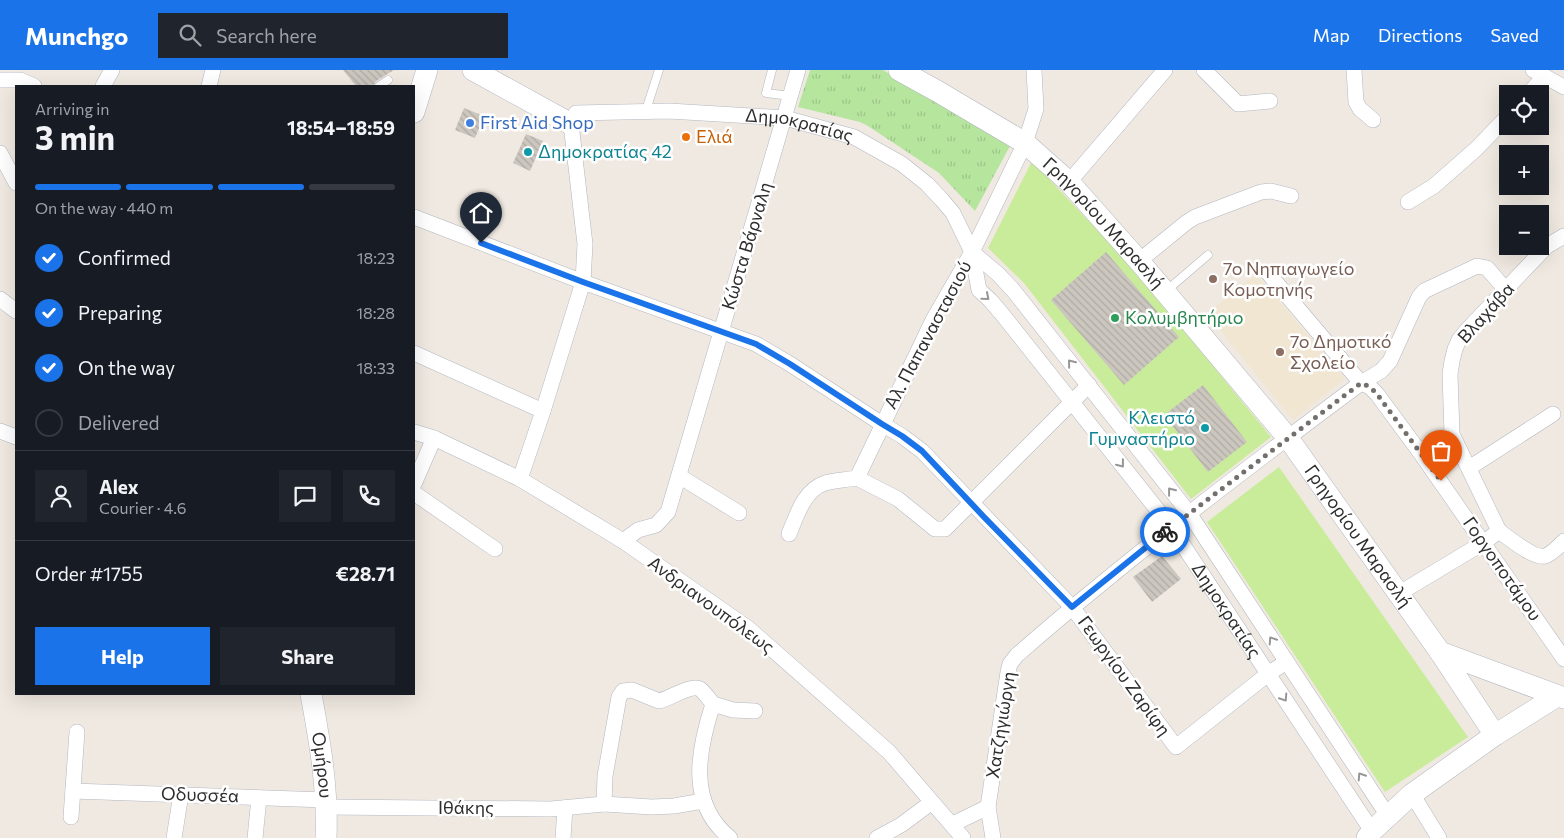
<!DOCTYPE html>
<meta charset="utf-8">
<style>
:root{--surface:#171b24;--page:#20242c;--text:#f1f3f6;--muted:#9ea1a6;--line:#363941;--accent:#1a73e8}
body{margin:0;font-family:Commissioner,sans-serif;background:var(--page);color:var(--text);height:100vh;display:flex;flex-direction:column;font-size:19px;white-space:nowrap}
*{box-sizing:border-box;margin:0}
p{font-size:16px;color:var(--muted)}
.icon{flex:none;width:28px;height:28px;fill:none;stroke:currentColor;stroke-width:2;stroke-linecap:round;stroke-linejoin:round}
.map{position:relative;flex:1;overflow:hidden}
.panel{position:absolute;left:15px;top:15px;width:400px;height:610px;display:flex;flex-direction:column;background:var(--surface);border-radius:0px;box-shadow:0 5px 20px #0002}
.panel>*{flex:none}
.fabs{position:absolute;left:1499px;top:15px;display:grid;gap:10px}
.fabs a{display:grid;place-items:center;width:50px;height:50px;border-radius:0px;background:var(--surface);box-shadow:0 5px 20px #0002;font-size:25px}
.pin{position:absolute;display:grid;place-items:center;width:42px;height:42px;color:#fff;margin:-51px -21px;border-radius:50% 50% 50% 0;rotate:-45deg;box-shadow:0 0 5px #0007}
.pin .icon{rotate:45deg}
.courier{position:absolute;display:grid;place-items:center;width:50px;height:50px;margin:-25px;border:4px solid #1a73e8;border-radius:50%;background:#fff;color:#222;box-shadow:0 1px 6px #0007}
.summary em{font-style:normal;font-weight:700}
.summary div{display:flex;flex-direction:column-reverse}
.summary{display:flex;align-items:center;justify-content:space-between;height:85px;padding:0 20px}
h1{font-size:32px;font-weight:700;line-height:38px}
.bar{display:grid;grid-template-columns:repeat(4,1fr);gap:8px 5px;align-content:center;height:60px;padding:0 20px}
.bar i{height:6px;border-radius:4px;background:var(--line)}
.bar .active{background:var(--accent)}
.bar p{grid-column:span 4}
.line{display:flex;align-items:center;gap:12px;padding:0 20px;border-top:1px solid var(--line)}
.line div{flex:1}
.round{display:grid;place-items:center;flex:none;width:52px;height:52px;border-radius:0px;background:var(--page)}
ol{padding:0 20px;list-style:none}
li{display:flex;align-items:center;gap:15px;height:55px}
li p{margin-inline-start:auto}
li .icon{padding:5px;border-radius:50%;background:var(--accent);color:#fff;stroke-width:4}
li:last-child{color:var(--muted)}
li i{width:28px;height:28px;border:2px solid var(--line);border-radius:50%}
.primary-button{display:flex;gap:10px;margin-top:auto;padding:10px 20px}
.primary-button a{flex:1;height:58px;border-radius:0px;background:var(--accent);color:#fff;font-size:20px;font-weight:700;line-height:58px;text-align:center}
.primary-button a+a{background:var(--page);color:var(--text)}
header{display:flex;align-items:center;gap:30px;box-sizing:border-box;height:70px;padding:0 25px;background:var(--accent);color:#fff}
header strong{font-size:24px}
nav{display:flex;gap:28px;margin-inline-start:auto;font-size:18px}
.search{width:350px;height:45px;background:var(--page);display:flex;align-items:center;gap:12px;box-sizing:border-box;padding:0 18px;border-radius:0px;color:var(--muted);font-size:19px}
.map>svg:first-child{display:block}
.education{fill:#f0e6d1}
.park{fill:url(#park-tufts)}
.pitch{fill:#c9ec9a}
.building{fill:url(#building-back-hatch)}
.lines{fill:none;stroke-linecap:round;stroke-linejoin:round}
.lane-casing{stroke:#b4b7c1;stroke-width:9}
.street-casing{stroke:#b4b7c1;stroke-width:16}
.secondary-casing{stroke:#b4b7c1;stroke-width:22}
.lane{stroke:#fff;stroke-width:8}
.street{stroke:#fff;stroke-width:15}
.secondary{stroke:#fff;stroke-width:21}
.oneway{stroke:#969696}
.done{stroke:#726f6d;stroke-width:5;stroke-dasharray:0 9}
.route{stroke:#1a73e8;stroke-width:6}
.shop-dot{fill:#3f7fe0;stroke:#fff;stroke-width:2}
.food-dot{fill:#e8710a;stroke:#fff;stroke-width:2}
.culture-dot{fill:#0f9aa8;stroke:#fff;stroke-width:2}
.education-dot{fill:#8d6e63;stroke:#fff;stroke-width:2}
.leisure-dot{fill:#2e9e5b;stroke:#fff;stroke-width:2}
.labels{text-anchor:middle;stroke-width:5;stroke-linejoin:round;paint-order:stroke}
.shop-label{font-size:18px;fill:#366cbe;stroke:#fff;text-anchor:start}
.street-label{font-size:18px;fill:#2e2e2e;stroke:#fff}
.food-label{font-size:18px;fill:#c56008;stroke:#fff;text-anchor:start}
.culture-label{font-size:18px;fill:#0d838f;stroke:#fff;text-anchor:start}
.education-label{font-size:18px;fill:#785e54;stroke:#fff;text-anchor:start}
.leisure-label{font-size:18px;fill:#27864d;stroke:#fff;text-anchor:start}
</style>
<header>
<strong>Munchgo</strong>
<div class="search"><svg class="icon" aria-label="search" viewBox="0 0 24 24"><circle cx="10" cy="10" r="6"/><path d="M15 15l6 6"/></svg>Search here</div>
<nav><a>Map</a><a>Directions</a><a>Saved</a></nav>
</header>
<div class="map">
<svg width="1564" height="768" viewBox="0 0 1564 768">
<defs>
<pattern id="park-tufts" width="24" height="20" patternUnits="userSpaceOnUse" patternTransform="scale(1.25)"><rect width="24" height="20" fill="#b6e59e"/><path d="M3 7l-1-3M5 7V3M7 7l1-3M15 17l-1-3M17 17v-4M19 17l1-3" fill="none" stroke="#9dc588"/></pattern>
<pattern id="building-back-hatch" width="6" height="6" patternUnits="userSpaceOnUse" patternTransform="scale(1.25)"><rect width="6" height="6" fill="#cbc7bf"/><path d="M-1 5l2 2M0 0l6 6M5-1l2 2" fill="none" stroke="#afaba4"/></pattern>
</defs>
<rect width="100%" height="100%" fill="#efe9e1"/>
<!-- education -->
<path class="education" d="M 1256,204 L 1345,309 L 1293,350 L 1207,244 Z"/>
<!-- park -->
<path class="park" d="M 810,0 L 883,0 L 1010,76 L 975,141 L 939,103 L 868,56 L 860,52 L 798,37 Z"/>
<!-- pitch -->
<path class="pitch" d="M 1032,91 L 1133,198 L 1271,367 L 1191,429 L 1024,213 L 988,178 Z
M 1279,397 L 1468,667 L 1385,722 L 1207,452 Z"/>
<!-- building -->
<path class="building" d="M 343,0 L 394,0 L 376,11 L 373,16 L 356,16 Z
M 464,38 L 484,46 L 475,68 L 455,60 Z
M 526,64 L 543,71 L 530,101 L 513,93 Z
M 1106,182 L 1179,267 L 1124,315 L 1051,230 Z
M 1203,315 L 1247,372 L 1208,402 L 1164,345 Z
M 1162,486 L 1181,509 L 1152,532 L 1133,507 Z"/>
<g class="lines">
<defs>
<path id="lane" d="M 772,0 L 766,23 L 791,26
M 379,16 L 388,10
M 646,40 L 659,0
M 1166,221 L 1208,185"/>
<g id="street">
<path d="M 1204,0 L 1238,34 L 1270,31"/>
<path d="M 1354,0 L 1356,32 L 1360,39 L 1373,50"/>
<path d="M 1533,0 L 1564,17"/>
<path d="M 0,10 L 20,10 L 34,16"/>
<path d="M 103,16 L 112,0"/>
<path d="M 209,16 L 213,0"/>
<path d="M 1528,24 L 1544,7"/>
<path d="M 0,83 L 16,113"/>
<path d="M 1069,112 L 1165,0"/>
<path d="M 1408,132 L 1434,116 L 1476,79 L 1508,46"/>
<path d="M 414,147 L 583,212 L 756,274 L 790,294 L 882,354 L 902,366 L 922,381 L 1072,537 L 1176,677 L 1268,604 L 1286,592"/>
<path d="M 972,182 L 998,204 L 1013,220 L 1189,443 L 1388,746"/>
<path d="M 1139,191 L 1187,152 L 1195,147 L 1261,122 L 1271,121 L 1291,126"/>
<path d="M 1268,203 L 1361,313 L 1370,317 L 1377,324 L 1419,381 L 1564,589"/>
<path d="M 0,229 L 16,241"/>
<path d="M 414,283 L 543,341"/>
<path d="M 0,361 L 16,367"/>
<path d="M 414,362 L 434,368 L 520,409 L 623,471 L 748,558 L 889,682 L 963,768"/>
<path d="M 1419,381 L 1452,364"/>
<path d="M 1469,398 L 1553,344"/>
<path d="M 679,406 L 739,443"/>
<path d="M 857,408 L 933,250 L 972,182 L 1025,73 L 1036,39 L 1034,0"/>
<path d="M 857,408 L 898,429 L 935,459 L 945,459 L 1089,315"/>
<path id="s1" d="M 520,409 L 543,341 L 583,212 L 585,174 L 571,54 L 576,43 L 669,41 L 785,48 L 854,67 L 902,94 L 927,114 L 942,130 L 953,143 L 972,182 L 979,220 L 990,230 L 1002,244 L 1171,457 L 1372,761"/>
<path d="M 414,414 L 434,368"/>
<path d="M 414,423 L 495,479"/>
<path d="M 1499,461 C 1509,468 1534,489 1545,486 C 1552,484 1559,476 1564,471"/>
<path d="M 789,464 C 797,445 804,420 825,413 C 835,410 846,410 857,408"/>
<path d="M 623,471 L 638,460 L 656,455 L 668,442 L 798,0"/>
<path d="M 1398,524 L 1483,473 L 1499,461 L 1452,364 L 1450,304 L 1452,291 L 1455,279 L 1459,270 L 1467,260 L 1547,176 L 1564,166"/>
<path d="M 713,634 L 733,640 L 755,641"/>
<path d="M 73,721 L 326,730"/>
<path d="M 1412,724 L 1439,768"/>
<path d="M 703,731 L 674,736 L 652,737 L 604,734 L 605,706 L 619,627 L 623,621 L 632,620 L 659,631 C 669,629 691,614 700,619 C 705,623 709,629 713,634 C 698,680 687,733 730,768"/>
<path d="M 327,737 L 551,739 L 604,734"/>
<path d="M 988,737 L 993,768"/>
<path d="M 71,747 L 77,662"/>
<path d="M 953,754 L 988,737 L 1008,602 L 1010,594 L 1017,585 C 1127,489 1244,400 1361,313 L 1381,301 L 1390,291 L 1419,227 L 1424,221 L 1477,196 L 1487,198 L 1506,220"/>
<path d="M 174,768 L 181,724"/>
<path d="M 255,768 L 259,728"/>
<path d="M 563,768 L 565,738"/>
<path d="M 877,768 L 901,755 L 932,732"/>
</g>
<g id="secondary">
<path d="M 473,0 L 571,54"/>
<path id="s2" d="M 899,0 L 937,21 L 1025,73 L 1069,112 L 1139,191 L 1288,368 L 1440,582 L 1495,665"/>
<path d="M 414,42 L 427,0"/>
<path d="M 1440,582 L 1564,628"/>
<path id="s3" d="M 311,624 C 320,673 328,718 326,768"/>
<path d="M 1367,768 L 1372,761 L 1412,724 L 1495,665 L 1557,626"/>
</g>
</defs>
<!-- lane casing -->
<use href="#lane" class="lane-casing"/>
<!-- street casing -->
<use href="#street" class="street-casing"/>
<!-- secondary casing -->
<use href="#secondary" class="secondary-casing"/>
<!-- lane -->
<use href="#lane" class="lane"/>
<!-- street -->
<use href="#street" class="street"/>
<!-- secondary -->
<use href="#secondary" class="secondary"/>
</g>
<!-- one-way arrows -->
<defs><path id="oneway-chevron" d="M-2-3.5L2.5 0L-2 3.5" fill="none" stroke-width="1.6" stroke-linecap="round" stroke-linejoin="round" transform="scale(1.25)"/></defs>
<g class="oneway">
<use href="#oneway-chevron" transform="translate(986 227) rotate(41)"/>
<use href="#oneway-chevron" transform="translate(1071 293) rotate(-129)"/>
<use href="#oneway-chevron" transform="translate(1121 394) rotate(52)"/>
<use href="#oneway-chevron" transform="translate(1171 421) rotate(-128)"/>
<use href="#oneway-chevron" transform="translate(1272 570) rotate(-123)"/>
<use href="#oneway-chevron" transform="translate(1284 628) rotate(57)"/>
<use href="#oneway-chevron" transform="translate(1361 706) rotate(-123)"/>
</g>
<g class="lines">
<!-- done -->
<path class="done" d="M 1165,462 L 1361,313 L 1370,317 L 1377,324 L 1441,411"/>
<!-- route -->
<path class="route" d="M 481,173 L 583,212 L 756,274 L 790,294 L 882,354 L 902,366 L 922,381 L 984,447 L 1072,537 L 1165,462"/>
</g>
<!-- markers -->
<circle class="shop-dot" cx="470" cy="53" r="5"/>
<circle class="food-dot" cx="686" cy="67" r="5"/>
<g class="culture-dot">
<circle cx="528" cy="82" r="5"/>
<circle cx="1205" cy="358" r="5"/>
</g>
<g class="education-dot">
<circle cx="1213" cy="209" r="5"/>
<circle cx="1280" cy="282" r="5"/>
</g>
<circle class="leisure-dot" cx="1115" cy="248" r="5"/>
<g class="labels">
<!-- shop labels -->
<g class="shop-label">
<text x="480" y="59">First Aid Shop</text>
</g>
<!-- street labels -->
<g class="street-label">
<text dy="6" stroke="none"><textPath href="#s1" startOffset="602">Δημοκρατίας</textPath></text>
<text dy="6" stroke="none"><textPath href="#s2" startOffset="258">Γρηγορίου Μαρασλή</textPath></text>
<text transform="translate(747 176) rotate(-73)" y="6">Κώστα Βάρναλη</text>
<text transform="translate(1486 243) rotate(-48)" y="6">Βλαχάβα</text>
<text transform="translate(928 265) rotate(-62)" y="6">Αλ. Παπαναστασιού</text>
<text dy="6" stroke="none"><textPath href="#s2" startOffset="662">Γρηγορίου Μαρασλή</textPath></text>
<text transform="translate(1502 499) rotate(55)" y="6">Γοργοποτάμου</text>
<text transform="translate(711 535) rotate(36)" y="6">Ανδριανουπόλεως</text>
<text dy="6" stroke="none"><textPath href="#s1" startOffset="1272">Δημοκρατίας</textPath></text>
<text transform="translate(1124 606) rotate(54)" y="6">Γεωργίου Ζαρίφη</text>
<text transform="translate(1001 655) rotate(-81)" y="6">Χατζηγιώργη</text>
<text dy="6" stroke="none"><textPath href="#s3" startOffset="72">Ομήρου</textPath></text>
<text transform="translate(200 725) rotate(2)" y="6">Οδυσσέα</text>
<text x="466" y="744">Ιθάκης</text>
</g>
<!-- food labels -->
<g class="food-label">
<text x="696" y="73">Ελιά</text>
</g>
<!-- culture labels -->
<g class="culture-label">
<text x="538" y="88">Δημοκρατίας 42</text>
<text x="1195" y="354" text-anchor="end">Κλειστό<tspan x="1195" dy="21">Γυμναστήριο</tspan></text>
</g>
<!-- education labels -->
<g class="education-label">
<text x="1223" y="205">7ο Νηπιαγωγείο<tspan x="1223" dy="21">Κομοτηνής</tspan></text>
<text x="1290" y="278">7ο Δημοτικό<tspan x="1290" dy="21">Σχολείο</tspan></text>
</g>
<!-- leisure labels -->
<g class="leisure-label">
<text x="1125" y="254">Κολυμβητήριο</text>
</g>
</g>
</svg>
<div class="fabs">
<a><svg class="icon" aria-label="locate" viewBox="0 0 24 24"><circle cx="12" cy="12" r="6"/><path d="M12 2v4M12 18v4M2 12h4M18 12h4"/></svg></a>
<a>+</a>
<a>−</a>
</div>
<div class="pin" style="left:1441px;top:411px;background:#ea580c"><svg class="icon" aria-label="bag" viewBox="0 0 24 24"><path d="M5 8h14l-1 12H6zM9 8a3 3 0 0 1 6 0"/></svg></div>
<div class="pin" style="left:481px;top:173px;background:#1f2937"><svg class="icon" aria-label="home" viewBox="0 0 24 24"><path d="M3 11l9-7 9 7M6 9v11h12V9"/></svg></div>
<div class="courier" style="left:1165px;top:462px"><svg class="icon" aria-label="bike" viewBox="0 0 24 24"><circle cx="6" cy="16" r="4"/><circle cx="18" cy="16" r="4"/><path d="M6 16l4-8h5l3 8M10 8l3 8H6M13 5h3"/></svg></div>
<section class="panel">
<div class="summary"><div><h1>3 min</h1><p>Arriving in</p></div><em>18:54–18:59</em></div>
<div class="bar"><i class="active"></i><i class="active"></i><i class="active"></i><i></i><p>On the way · 440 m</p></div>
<ol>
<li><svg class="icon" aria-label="check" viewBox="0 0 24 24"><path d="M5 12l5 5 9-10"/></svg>Confirmed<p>18:23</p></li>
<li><svg class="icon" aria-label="check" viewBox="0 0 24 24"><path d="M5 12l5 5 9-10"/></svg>Preparing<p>18:28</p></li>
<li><svg class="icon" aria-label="check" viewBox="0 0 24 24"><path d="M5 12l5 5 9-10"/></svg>On the way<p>18:33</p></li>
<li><i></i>Delivered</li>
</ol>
<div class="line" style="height:90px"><a class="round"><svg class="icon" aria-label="person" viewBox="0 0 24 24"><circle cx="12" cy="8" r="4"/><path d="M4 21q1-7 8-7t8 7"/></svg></a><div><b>Alex</b><p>Courier · 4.6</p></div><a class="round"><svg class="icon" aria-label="chat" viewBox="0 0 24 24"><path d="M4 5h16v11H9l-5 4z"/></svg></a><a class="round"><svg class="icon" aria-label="phone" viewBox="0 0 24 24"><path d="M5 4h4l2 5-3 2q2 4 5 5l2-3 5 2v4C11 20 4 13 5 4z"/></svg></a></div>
<div class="line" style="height:65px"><div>Order #1755</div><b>€28.71</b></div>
<div class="primary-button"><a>Help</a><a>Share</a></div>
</section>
</div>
